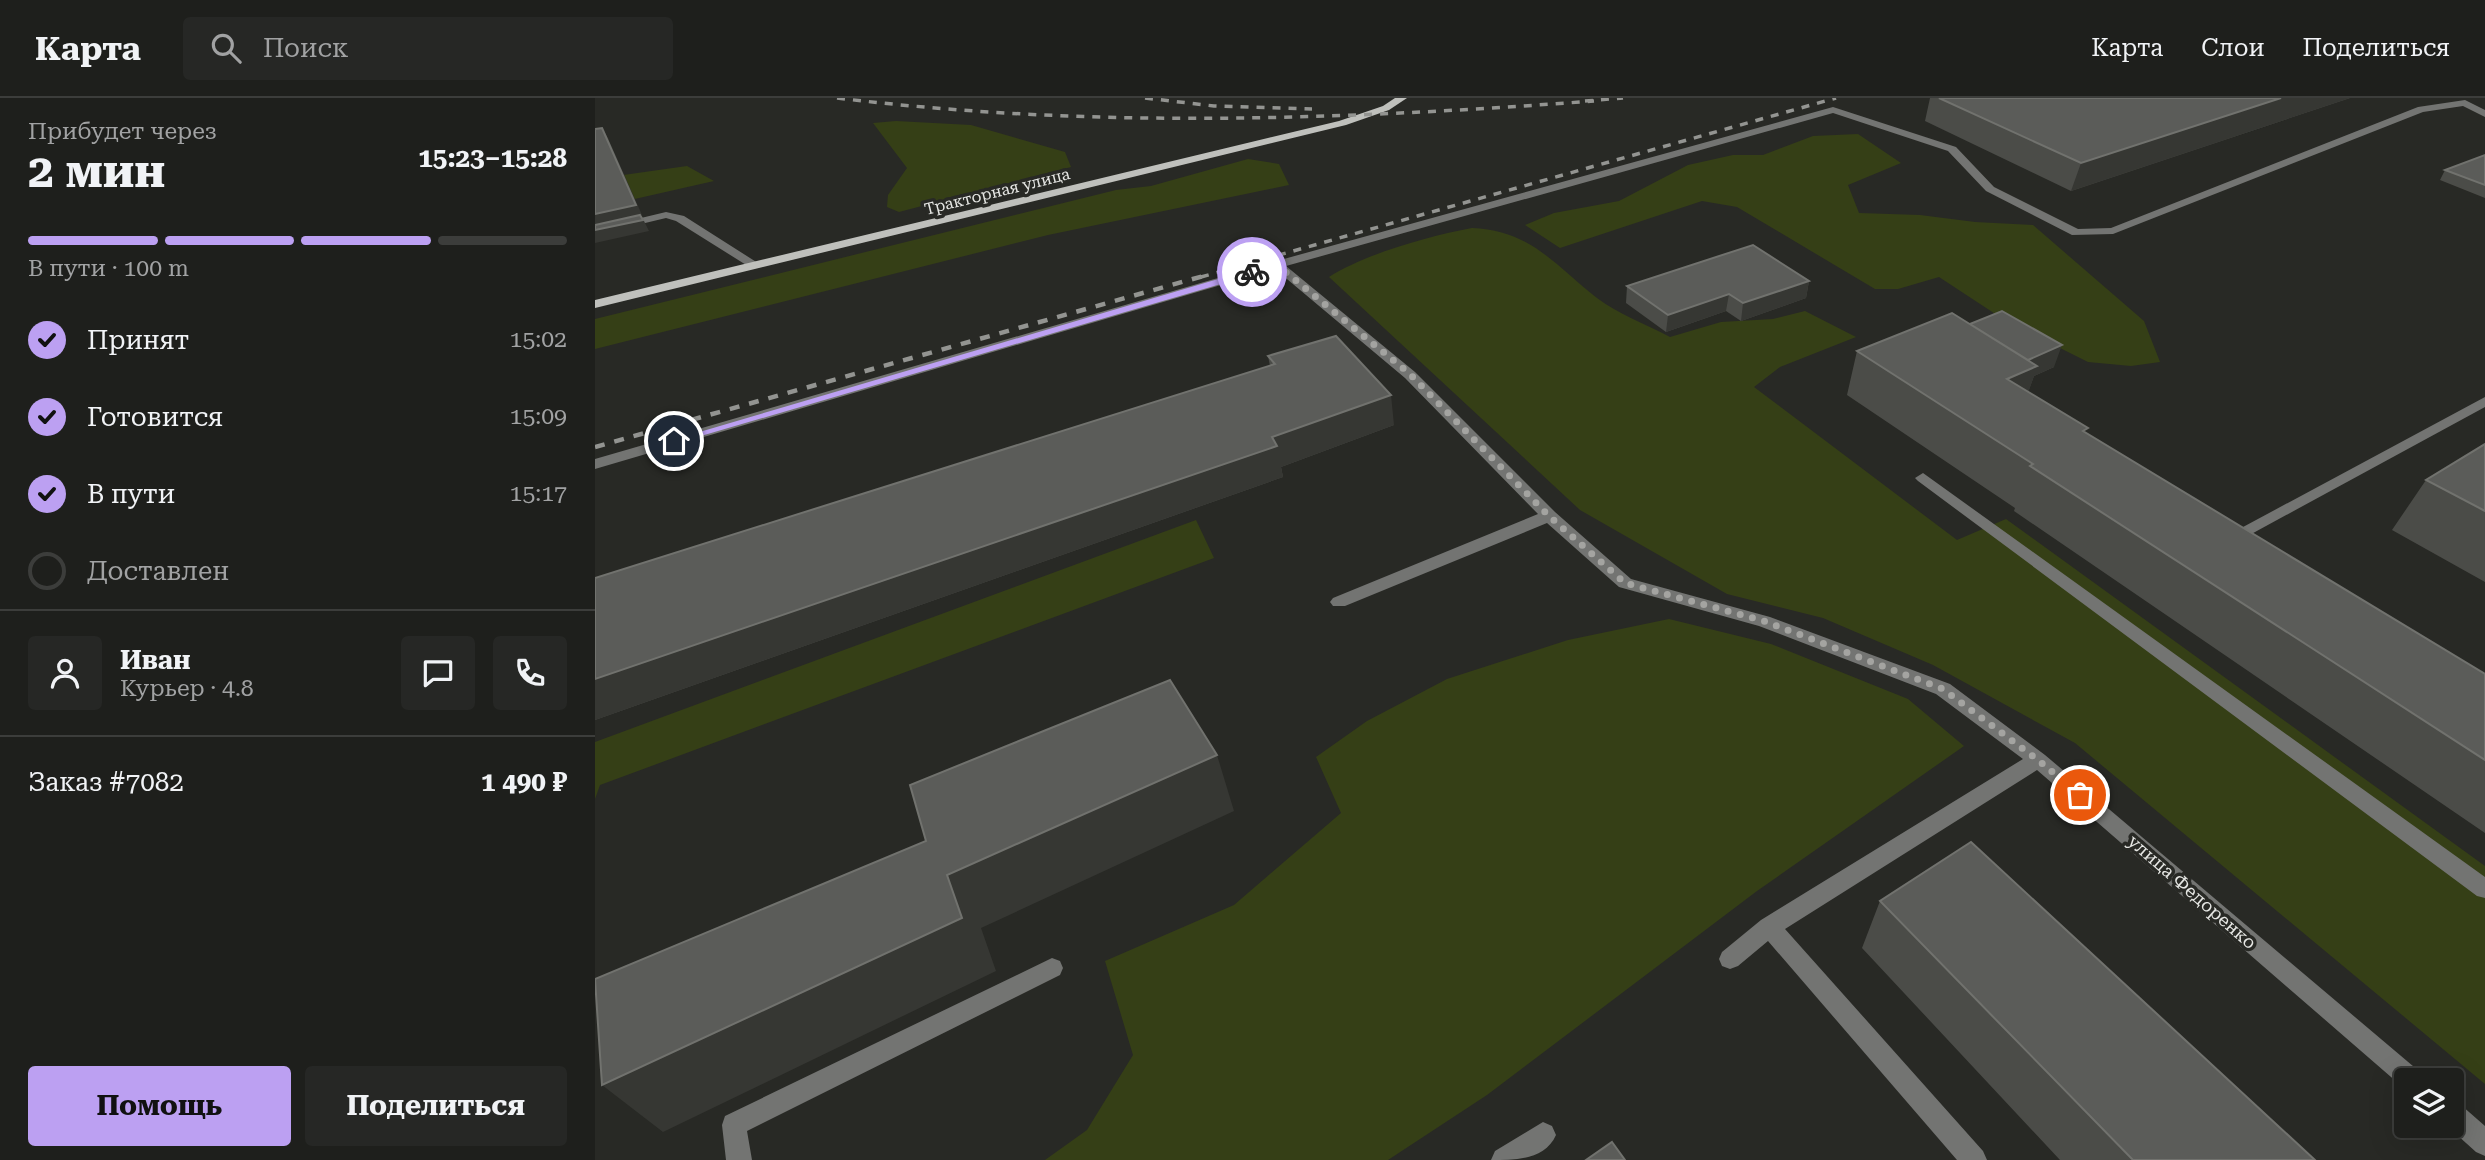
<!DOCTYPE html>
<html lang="ru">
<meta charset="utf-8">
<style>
:root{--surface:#1e1f1c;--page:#262725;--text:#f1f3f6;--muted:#a1a2a3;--line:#3c3d3b;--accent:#bca0f2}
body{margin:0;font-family:"Roboto Serif",serif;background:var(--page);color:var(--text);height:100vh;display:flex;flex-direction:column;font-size:26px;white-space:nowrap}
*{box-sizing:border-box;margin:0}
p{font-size:23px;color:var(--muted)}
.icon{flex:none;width:38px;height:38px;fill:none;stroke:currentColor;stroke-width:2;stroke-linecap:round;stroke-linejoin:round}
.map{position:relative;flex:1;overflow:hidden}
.details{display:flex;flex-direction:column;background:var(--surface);width:595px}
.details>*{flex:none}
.tools{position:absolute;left:1799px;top:970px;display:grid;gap:14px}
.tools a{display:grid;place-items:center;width:70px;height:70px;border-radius:7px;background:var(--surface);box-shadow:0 7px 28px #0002,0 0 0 2px var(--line);font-size:35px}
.pin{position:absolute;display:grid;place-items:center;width:60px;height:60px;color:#fff;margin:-30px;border:4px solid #fff;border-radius:50%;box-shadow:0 2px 7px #0007}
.courier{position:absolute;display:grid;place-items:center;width:70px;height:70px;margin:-35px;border:5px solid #bca0f2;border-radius:50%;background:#fff;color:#222;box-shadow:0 2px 9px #0007}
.head em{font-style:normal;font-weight:700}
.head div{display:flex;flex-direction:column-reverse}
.head{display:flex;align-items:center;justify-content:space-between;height:119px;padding:0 28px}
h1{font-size:46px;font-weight:700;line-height:52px}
.bar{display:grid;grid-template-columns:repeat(4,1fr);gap:10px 7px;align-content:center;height:84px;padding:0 28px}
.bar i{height:9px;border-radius:5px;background:var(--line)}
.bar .current{background:var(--accent)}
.bar p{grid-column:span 4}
.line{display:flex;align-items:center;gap:18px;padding:0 28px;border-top:2px solid var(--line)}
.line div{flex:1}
.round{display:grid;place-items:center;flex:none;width:74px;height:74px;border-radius:7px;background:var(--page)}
ol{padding:0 28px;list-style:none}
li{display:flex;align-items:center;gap:21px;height:77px}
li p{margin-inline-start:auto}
li .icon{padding:7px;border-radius:50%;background:var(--accent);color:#111;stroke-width:4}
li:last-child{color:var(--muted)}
li i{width:38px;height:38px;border:4px solid var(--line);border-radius:50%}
.button{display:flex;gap:14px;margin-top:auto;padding:14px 28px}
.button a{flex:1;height:80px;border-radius:7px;background:var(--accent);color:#111;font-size:28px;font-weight:700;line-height:80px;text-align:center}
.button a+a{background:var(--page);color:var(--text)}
header{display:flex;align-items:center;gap:42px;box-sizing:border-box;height:98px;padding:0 35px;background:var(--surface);border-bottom:2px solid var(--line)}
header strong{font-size:33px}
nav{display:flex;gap:38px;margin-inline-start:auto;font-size:24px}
.search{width:490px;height:63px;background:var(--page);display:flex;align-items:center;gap:18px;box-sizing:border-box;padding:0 24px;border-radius:7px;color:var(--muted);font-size:26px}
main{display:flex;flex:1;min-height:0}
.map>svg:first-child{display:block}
.green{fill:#353f16}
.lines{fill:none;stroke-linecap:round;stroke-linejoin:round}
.minor{fill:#737472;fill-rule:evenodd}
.major{fill:#bfc0bc;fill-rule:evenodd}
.rail-far1{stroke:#939491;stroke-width:3.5;stroke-dasharray:8 8;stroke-linecap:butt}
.rail{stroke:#939491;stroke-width:4.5;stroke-dasharray:10 10;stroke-linecap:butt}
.wall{fill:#4b4c48}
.shaded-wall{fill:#363733}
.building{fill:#5b5c59;stroke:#71726e;stroke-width:2}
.route{fill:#bca0f2}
.done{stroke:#a4a4a1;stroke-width:7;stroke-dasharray:0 12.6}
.labels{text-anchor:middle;stroke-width:7;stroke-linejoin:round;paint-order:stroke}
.far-street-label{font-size:16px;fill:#e6e7e4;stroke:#282925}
.street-label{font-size:18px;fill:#e6e7e4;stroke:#282925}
</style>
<header>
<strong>Карта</strong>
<div class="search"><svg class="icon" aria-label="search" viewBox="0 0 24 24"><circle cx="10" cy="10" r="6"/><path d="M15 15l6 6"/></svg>Поиск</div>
<nav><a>Карта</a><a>Слои</a><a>Поделиться</a></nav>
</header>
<main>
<section class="details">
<div class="head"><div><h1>2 мин</h1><p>Прибудет через</p></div><em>15:23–15:28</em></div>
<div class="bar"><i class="current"></i><i class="current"></i><i class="current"></i><i></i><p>В пути · 100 m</p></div>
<ol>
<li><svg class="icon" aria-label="check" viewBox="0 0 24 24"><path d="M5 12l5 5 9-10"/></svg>Принят<p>15:02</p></li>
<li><svg class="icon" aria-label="check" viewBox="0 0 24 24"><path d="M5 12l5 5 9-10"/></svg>Готовится<p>15:09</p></li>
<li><svg class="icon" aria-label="check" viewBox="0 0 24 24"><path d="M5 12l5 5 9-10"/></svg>В пути<p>15:17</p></li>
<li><i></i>Доставлен</li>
</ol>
<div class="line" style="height:126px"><a class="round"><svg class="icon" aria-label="person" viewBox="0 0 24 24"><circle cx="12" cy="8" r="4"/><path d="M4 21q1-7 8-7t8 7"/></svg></a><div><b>Иван</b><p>Курьер · 4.8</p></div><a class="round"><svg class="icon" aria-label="chat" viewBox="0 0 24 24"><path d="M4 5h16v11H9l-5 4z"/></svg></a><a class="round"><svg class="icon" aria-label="phone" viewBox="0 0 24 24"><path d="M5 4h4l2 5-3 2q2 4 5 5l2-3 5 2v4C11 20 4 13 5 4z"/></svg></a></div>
<div class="line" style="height:91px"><div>Заказ #7082</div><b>1 490 ₽</b></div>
<div class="button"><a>Помощь</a><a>Поделиться</a></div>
</section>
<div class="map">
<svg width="1890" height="1062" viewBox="0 0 1890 1062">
<rect width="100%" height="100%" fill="#282925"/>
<!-- green -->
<path class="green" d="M 301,23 L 376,27 L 470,54 L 476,69 L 304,114 L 292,109 L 293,97 L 312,70 L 278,25 Z
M 1263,36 L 1306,65 L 1253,87 L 1264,115 L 1325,117 L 1380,124 L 1438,127 L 1549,223 L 1565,264 L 1536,268 L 1493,264 L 1411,223 L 1344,179 L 1303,191 L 1280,191 L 1142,109 L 1107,103 L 965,150 L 930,127 L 959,115 L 1024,103 L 1093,67 L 1138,57 L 1168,57 L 1218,38 Z
M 653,61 L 684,66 L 694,87 L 453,137 L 0,251 L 0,221 L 521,92 L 556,88 Z
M 92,68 L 119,83 L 0,110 L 0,81 Z
M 877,130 C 935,132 960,167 1002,200 C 1023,216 1051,226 1075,239 L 1126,224 L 1178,221 L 1210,213 L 1261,239 L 1185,269 L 1159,289 L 1362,442 L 1411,421 L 1890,768 L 1890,986 L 1480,645 L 1338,567 L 1228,520 L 1132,496 L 985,412 L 734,179 C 770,156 834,138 877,130 Z
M 601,422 L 619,460 L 5,687 L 0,701 L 0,644 Z
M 1074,521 L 1176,546 L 1313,601 L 1369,648 L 1162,793 L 892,997 L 793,1062 L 450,1062 L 492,1032 L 538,957 L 510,863 L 639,807 L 746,715 L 721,659 L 772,623 L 852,581 L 973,542 Z"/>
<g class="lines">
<!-- minor -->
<path class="minor" d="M 1870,2 L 1890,12 L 1890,19 L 1868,8 L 1828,14 L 1518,136 L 1477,137 L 1391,93 L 1353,53 L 1238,15 L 691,168 L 820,274 L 960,414 L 1036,481 L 1175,519 L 1355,586 L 1450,657 L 1825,974 L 1828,982 L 1811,982 L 1811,992 L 1442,672 L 1190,831 L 1388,1053 L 1392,1062 L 1362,1062 L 1173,843 L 1143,868 L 1135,871 L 1127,868 L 1124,861 L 1127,854 L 1166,822 L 1428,661 L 1341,596 L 1164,528 L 1024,489 L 952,425 L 750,508 L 738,508 L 735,504 L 738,500 L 943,416 L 810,280 L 680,171 L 0,371 L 0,361 L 678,164 L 1238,9 L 1361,49 L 1399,89 L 1483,131 L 1516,130 L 1823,9 Z
M 71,114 L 89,118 L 166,167 L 156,170 L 81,123 L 71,120 L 0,137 L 0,131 Z
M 1890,299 L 1890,309 L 1649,440 L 1637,440 L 1635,436 Z
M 1328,375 L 1890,779 L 1890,800 L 1882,798 L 1323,383 L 1320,380 Z
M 457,860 L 465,863 L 468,870 L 465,877 L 152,1033 L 157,1062 L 131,1062 L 127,1027 L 130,1018 Z
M 1857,1004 L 1866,1007 L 1890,1028 L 1890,1058 L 1881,1054 L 1851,1027 L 1857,1027 Z
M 948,1024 L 957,1028 L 961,1037 C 950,1062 920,1062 896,1062 L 900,1053 Z"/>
<!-- major -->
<path class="major" d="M 800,0 L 812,0 L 794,12 L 751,27 L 0,210 L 0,202 L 744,23 L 788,8 Z"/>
<!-- rail-far1 -->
<path class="rail-far1" d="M 242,0 C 500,31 741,22 999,3
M 550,0 L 619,8 L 717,11
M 990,3 L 1028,0
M 606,179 L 1241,0"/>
<!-- rail -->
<path class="rail" d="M 0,349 L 612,177"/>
</g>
<!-- wall -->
<path class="wall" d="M 1335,0 L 1755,0 L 1476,93 L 1330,23 Z
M 1890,57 L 1890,100 L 1845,82 L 1850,72 Z
M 1214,183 L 1211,200 L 1146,223 L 1131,213 L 1071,234 L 1031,205 L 1032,188 Z
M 1262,253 L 1459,269 L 1439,278 L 1433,294 L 1491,335 L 1890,576 L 1890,735 L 1419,413 L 1420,410 L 1252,297 Z
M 673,258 L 799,327 L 686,369 L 688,379 L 0,622 L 0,480 L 675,268 Z
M 1890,346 L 1890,484 L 1797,432 L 1831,382 Z
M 1285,803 L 1720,1062 L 1465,1062 L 1267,850 Z"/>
<!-- shaded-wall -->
<path class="shaded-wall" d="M 1686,0 L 1755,0 L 1476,93 L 1486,65 Z
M 7,30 L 13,40 L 47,117 L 46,117 L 54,133 L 0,145 L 0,116 Z
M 1214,183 L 1211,200 L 1146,223 L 1148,205 Z
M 1134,196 L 1131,213 L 1071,234 L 1073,217 Z
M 1467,247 L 1459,269 L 1439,278 L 1427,312 L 1412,281 L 1426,265 Z
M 796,297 L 799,327 L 686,369 L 688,379 L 0,622 L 0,581 Z
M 622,657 L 639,713 L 386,830 L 401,873 L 68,1034 L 7,987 L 352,777 Z"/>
<!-- building -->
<path class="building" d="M 1344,0 L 1686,0 L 1486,65 Z
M 7,30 L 41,107 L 0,116 L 0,31 Z
M 1890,57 L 1890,87 L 1850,72 Z
M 45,117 L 48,122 L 0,132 L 0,127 Z
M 1158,147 L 1214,183 L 1148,205 L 1134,196 L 1073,217 L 1032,188 Z
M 1407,213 L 1467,247 L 1433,262 L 1375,226 Z
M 1357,215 L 1442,268 L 1412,281 L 1493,330 L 1488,333 L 1890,576 L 1890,662 L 1435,368 L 1438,366 L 1262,253 Z
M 741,238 L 796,297 L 677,339 L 682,348 L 0,581 L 0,480 L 680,266 L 673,258 Z
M 1890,346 L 1890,413 L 1831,382 Z
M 575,582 L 622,657 L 352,777 L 367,820 L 7,987 L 0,881 L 331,743 L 315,687 Z
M 1376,744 L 1720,1062 L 1538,1062 L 1285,803 Z
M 1017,1044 L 1030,1062 L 991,1062 Z"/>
<!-- route -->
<path class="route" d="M 657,171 L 660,176 L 82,345 L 74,343 Z"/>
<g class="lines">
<!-- done -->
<path class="done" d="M 657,174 L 682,167 L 815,276 L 954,418 L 1030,485 L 1169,523 L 1348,591 L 1443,662 L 1485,697"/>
</g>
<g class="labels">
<!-- far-street labels -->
<g class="far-street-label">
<text transform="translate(402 93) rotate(-14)" y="6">Тракторная улица</text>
</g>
<!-- street labels -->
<g class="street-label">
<text transform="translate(1597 794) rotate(41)" y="6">улица Федоренко</text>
</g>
</g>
</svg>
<div class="tools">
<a><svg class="icon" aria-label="layers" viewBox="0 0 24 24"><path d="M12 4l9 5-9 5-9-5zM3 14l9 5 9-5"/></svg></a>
</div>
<div class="pin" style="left:1485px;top:697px;background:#ea580c"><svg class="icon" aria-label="bag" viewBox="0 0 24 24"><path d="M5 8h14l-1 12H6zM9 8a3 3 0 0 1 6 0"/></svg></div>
<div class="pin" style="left:79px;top:343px;background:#1f2937"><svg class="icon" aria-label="home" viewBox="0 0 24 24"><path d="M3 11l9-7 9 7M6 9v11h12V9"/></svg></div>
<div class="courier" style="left:657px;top:174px"><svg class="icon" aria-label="bike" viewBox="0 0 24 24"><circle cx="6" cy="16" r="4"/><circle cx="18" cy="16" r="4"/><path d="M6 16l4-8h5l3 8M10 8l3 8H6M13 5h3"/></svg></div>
</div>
</main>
